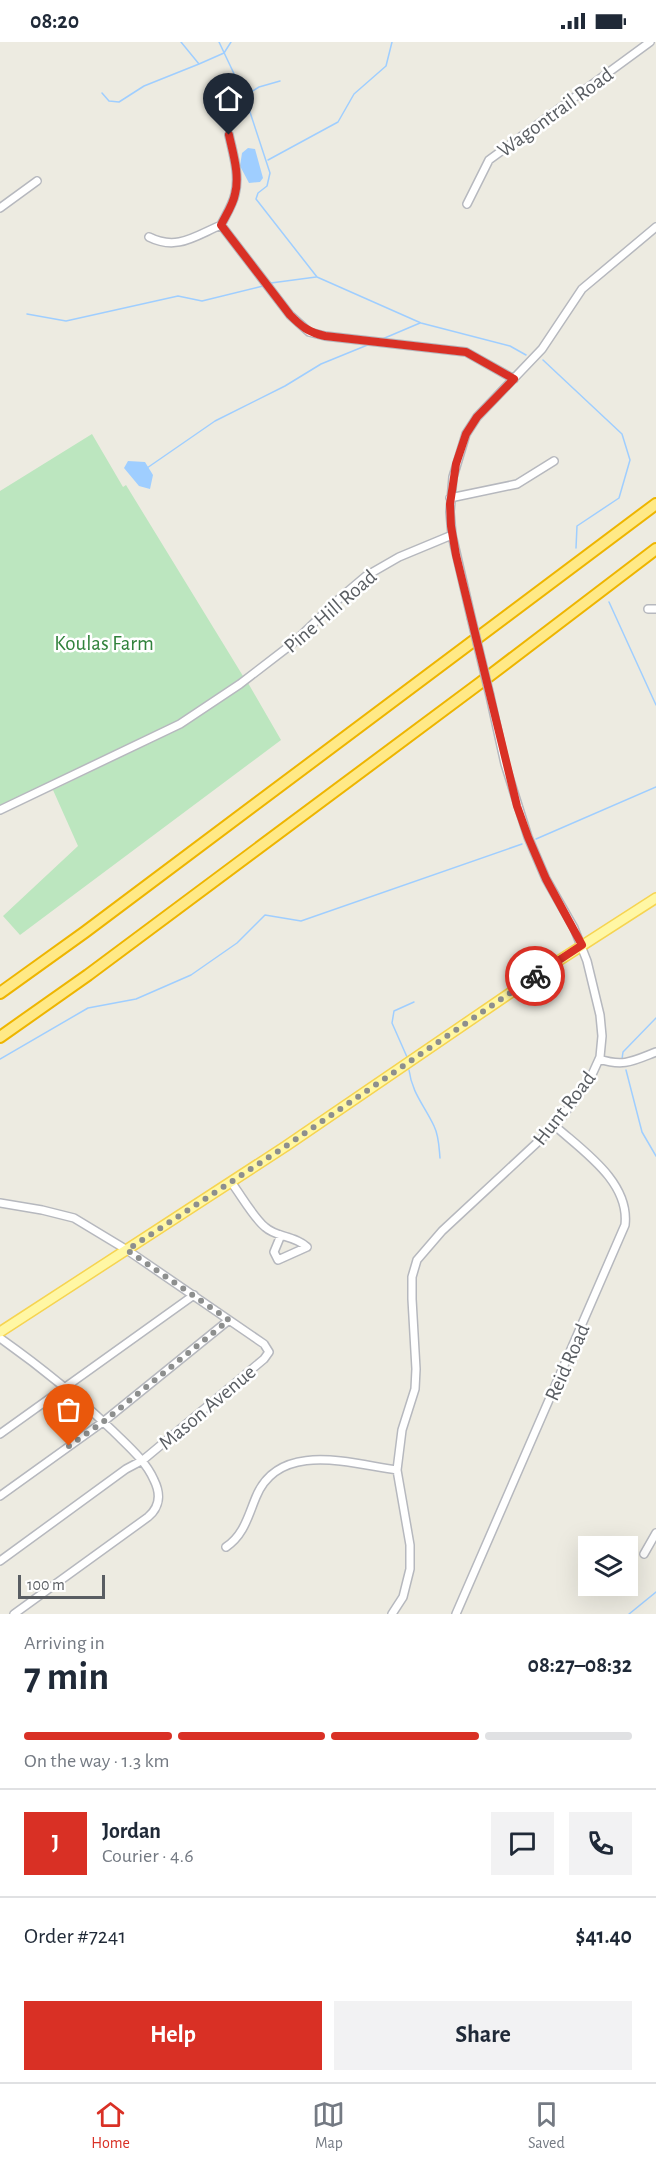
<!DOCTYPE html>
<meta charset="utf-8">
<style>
:root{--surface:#fff;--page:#f2f2f3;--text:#1f2937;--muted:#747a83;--line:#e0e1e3;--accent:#d93025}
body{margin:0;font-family:"Alegreya Sans",sans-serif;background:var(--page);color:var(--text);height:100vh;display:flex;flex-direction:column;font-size:22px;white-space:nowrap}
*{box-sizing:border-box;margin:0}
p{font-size:20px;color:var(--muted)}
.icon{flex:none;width:33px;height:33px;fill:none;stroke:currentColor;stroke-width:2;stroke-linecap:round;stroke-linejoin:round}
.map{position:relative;height:1572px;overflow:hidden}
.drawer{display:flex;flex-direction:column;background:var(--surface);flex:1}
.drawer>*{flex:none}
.fabs{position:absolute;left:578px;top:1494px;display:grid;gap:12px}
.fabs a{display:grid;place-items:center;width:60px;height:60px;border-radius:0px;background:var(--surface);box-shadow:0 6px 24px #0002;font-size:30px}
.scale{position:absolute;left:18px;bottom:15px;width:87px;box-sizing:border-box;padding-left:6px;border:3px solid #595d62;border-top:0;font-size:16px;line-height:21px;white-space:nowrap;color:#595d62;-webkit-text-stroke:4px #fff;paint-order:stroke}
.pin{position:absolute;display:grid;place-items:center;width:51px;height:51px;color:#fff;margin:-62px -26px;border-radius:50% 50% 50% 0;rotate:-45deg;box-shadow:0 0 6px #0007}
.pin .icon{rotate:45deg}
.courier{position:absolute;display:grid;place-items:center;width:60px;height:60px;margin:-30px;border:4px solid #d93025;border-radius:50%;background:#fff;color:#222;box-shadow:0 2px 8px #0007}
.headline em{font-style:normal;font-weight:600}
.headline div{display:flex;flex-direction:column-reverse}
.headline{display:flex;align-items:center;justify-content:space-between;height:102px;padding:0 24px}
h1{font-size:39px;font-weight:600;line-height:45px}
.bar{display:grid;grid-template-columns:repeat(4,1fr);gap:9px 6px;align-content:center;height:72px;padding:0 24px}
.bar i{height:8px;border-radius:4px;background:var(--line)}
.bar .selected{background:var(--accent)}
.bar p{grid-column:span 4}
.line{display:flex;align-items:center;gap:15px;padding:0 24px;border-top:2px solid var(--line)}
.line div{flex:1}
.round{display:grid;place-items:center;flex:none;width:63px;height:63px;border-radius:0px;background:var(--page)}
.cta{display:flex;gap:12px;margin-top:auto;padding:12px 24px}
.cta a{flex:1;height:69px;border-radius:0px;background:var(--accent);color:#fff;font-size:24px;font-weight:600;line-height:69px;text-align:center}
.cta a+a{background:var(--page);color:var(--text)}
.status{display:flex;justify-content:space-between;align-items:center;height:42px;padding:0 30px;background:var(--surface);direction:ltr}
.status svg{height:16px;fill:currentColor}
.tab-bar{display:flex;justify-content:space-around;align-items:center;height:84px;border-top:2px solid var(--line);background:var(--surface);font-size:16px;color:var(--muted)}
.tab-bar a{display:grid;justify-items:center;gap:3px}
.tab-bar .selected{color:var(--accent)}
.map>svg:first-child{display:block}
.green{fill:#bce6bf}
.water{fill:#9fceff}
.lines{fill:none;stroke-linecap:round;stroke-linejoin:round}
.stream{stroke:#9fceff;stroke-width:1.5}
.minor-casing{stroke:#b6b8be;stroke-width:10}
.major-casing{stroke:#f6d451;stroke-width:12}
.highway-casing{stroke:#eeb500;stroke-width:14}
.minor{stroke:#fff;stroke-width:7}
.major{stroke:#fff7a4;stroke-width:9}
.highway{stroke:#ffe986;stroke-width:10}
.minor-bridge-casing{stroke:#b6b8be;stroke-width:10;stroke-linecap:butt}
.minor-bridge{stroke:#fff;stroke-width:7}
.done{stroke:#8d8f8e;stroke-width:6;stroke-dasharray:0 10.8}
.route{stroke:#d93025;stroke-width:8}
.labels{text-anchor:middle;stroke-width:5;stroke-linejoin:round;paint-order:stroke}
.street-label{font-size:21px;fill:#595d62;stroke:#fff}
.park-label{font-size:21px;fill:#30823b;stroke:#fff}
</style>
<div class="status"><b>08:20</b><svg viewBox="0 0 49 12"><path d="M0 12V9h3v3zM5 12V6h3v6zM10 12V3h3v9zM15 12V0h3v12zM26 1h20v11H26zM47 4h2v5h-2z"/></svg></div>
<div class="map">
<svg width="656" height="1572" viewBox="0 0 656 1572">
<rect width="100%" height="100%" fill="#edebe1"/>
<!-- green -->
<path class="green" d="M 92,392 L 123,445 L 126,443 L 243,634 C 219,652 194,671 167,685 C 112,713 55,736 0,763 L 0,449 Z
M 248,641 L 281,698 L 20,893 L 3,874 L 78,804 L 53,748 L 173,690 Z"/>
<!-- water -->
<path class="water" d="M 248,106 L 255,107 L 263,136 L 260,140 L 249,141 L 240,124 L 242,111 Z
M 128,419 L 145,420 L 153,433 L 150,447 L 139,444 L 124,426 Z"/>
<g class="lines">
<!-- stream -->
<path class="stream" d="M 181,0 L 199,22 L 224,11 L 231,0
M 219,0 L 245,55 L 270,131 L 267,144 L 258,151 L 256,157 L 317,235 L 421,281 L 510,304 L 526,313
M 102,51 L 109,59 L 119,60 L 144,44 L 199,22
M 245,54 L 259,45 L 280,39
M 268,118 L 338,80 L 354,52 L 386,24 L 392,0
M 271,241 L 316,235
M 27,272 L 66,279 L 178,254 L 202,259 L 263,244
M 380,298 L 420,281
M 543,318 L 622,392 L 630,418 L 619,456 L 577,484 L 576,506
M 147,426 L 215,379 L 285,344 L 321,322 L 370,302
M 609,560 L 656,663
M 536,797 L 656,745
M 407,1015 L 392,981 L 394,969 L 414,960
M 0,1017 L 88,966 L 136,957 L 191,933 L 237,901 L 265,873 L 301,879 L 522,802
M 622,1017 L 623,1010 L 656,976
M 409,1028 C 412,1051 424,1063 434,1084 C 439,1094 439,1105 440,1116
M 626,1028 L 642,1090 L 656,1114
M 629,1572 L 656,1550"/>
<defs>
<path id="minor" d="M 467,162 L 489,118 L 650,0
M 0,166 L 37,139
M 221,183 C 226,173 233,162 235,152 C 240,133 233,112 229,93
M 149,195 C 177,209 195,194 221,183 L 290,273 L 309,290 L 325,294 L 466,310 L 514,337
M 450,456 L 517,442 L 554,419
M 648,567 L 656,567
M 471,575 L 452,493 L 450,470 L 453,435 L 466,392 L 477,375 L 542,307 L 582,247 L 656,185
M 0,768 L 180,682 L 240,642 L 292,602 L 340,556 L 366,534 L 399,515 L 452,493
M 599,1017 C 624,1025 633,1019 656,1010
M 231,1140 C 241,1153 253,1175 265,1185 C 277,1196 294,1193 307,1205 L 278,1218 L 274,1210 L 281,1193
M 0,1161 L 42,1168 L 74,1176 L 127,1208 L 264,1302 L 269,1310 L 264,1317 L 143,1418 L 126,1427 L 0,1519
M 0,1296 C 41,1325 77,1354 113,1389 C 128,1404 145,1418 154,1438 C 161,1452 160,1465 148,1475 L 14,1572
M 0,1392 L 194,1253
M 0,1454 L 103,1380 L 229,1278
M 226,1505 C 244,1493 248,1474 256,1455 C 279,1398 352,1422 397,1428
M 644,1512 L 656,1491
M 392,1572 L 403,1555 L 410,1527 L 410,1503 L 397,1428 L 402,1388 L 415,1347 L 416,1327 L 412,1257 L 412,1235 L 417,1218 L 442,1189 L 555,1084 L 590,1037 L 600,1015 L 602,994 L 600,973 L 587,919 L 574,886 L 546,837 L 528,795 L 505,722 L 490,654
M 456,1572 L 625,1183 C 630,1140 583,1109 555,1084"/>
<path id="major" d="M 0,1290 L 286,1104 L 538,932 L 656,856"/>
<path id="highway" d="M 0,951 L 85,890 L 656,462
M 0,995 L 88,933 L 480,641 L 656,507"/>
</defs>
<!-- minor casing -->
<use href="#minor" class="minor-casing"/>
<!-- major casing -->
<use href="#major" class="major-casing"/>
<!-- highway casing -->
<use href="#highway" class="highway-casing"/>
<!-- minor -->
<use href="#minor" class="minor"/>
<!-- major -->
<use href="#major" class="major"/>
<!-- highway -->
<use href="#highway" class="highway"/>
<defs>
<path id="minor-bridge" d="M 471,575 L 490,654"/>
</defs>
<!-- minor-bridge casing -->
<use href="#minor-bridge" class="minor-bridge-casing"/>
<!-- minor-bridge -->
<use href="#minor-bridge" class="minor-bridge"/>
</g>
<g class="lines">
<!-- done -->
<path class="done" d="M 69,1404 L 103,1380 L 229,1278 L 127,1208 L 286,1104 L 535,934"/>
<!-- route -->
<path class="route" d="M 229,93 C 233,112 240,133 235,152 C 233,163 226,173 221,183 L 290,273 C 302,285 308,290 325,294 L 466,310 L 514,337 L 477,375 L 466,392 L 456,422 L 450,462 L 451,484 L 456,513 L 517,764 L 528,795 L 546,837 L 582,903 L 535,934"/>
</g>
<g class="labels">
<!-- street labels -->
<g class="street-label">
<text transform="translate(555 70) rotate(-36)" y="7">Wagontrail Road</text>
<text transform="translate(330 569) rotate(-41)" y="7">Pine Hill Road</text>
<text transform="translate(564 1066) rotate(-52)" y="7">Hunt Road</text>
<text transform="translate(567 1320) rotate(-66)" y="7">Reid Road</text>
<text transform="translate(207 1365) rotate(-40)" y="7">Mason Avenue</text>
</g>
<!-- park labels -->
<g class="park-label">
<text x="104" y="608">Koulas Farm</text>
</g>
</g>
</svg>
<div class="fabs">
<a><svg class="icon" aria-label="layers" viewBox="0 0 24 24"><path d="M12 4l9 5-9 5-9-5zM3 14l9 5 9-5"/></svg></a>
</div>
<div class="scale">100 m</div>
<div class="pin" style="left:69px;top:1404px;background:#ea580c"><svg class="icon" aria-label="bag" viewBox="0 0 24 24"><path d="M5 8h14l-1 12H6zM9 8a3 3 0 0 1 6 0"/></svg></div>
<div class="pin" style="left:229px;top:93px;background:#1f2937"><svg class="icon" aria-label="home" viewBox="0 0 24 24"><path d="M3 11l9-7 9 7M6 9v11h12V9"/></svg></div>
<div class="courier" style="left:535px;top:934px"><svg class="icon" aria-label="bike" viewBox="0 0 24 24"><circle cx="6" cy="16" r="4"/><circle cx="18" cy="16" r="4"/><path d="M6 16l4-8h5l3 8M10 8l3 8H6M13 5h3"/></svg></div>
</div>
<section class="drawer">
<div class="headline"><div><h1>7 min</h1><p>Arriving in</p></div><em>08:27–08:32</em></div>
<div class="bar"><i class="selected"></i><i class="selected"></i><i class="selected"></i><i></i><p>On the way · 1.3 km</p></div>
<div class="line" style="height:108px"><b class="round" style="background:var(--accent);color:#fff">J</b><div><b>Jordan</b><p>Courier · 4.6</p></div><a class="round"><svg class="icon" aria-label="chat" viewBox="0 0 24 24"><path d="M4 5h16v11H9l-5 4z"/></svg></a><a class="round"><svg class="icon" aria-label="phone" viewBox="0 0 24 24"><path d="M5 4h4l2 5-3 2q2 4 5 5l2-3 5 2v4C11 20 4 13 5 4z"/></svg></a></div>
<div class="line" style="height:78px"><div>Order #7241</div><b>$41.40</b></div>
<div class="cta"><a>Help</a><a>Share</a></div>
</section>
<nav class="tab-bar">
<a class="selected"><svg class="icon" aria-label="home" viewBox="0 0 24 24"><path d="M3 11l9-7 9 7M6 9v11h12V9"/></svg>Home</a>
<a><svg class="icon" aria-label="map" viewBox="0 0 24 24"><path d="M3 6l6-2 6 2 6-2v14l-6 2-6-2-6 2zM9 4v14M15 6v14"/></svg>Map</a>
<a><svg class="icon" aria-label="saved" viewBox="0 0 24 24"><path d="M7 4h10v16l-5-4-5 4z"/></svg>Saved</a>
</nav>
